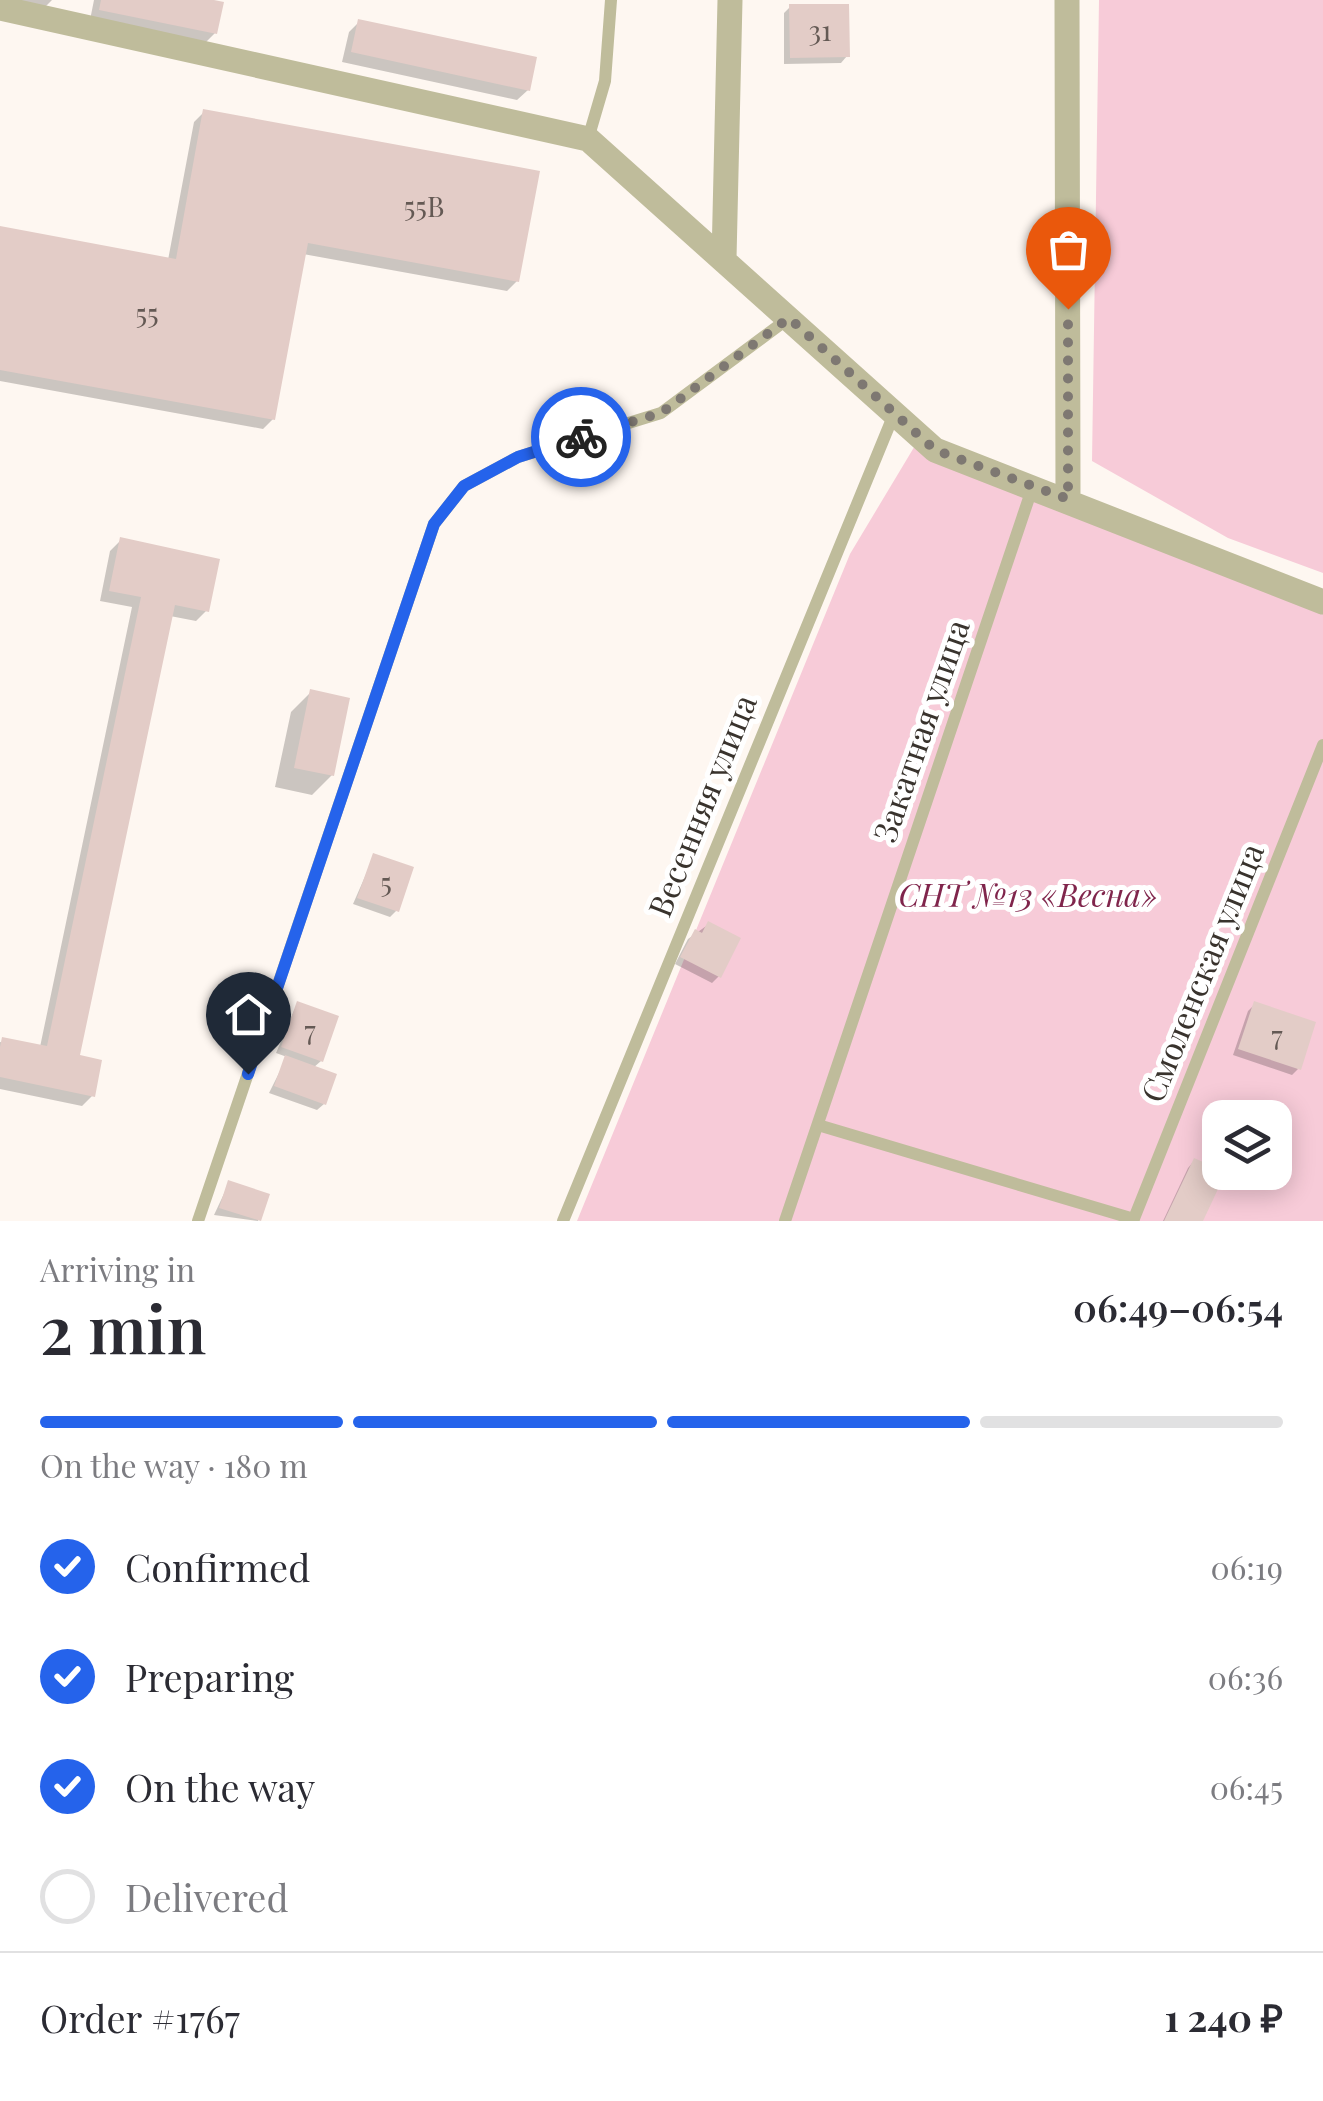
<!DOCTYPE html>
<meta charset="utf-8">
<style>
:root{--surface:#fff;--page:#f2f2f3;--text:#2b2b33;--muted:#7c7c81;--line:#e1e1e2;--accent:#2563eb}
body{margin:0;font-family:"Playfair Display",serif;background:var(--page);color:var(--text);height:100vh;display:flex;flex-direction:column;font-size:38px;white-space:nowrap}
*{box-sizing:border-box;margin:0}
p{font-size:32px;color:var(--muted)}
.icon{flex:none;width:55px;height:55px;fill:none;stroke:currentColor;stroke-width:2;stroke-linecap:round;stroke-linejoin:round}
.map{position:relative;height:1221px;overflow:hidden}
.panel{display:flex;flex-direction:column;background:var(--surface);flex:1}
.panel>*{flex:none}
.controls{position:absolute;left:1202px;top:1100px;display:grid;gap:20px}
.controls a{display:grid;place-items:center;width:90px;height:90px;border-radius:20px;background:var(--surface);box-shadow:0 5px 25px #0003;font-size:50px}
.pin{position:absolute;display:grid;place-items:center;width:85px;height:85px;color:#fff;margin:-102px -42px;border-radius:50% 50% 50% 0;rotate:-45deg;box-shadow:0 0 10px #0007}
.pin .icon{rotate:45deg}
.courier{position:absolute;display:grid;place-items:center;width:100px;height:100px;margin:-50px;border:8px solid #2563eb;border-radius:50%;background:#fff;color:#222;box-shadow:0 2px 12px #0007}
.headline em{font-style:normal;font-weight:600}
.headline div{display:flex;flex-direction:column-reverse}
.headline{display:flex;align-items:center;justify-content:space-between;height:170px;padding:0 40px}
h1{font-size:65px;font-weight:600;line-height:75px}
.bar{display:grid;grid-template-columns:repeat(4,1fr);gap:15px 10px;align-content:center;height:120px;padding:0 40px}
.bar i{height:12px;border-radius:8px;background:var(--line)}
.bar .on{background:var(--accent)}
.bar p{grid-column:span 4}
.line{display:flex;align-items:center;gap:25px;padding:0 40px;border-top:2px solid var(--line)}
.line div{flex:1}
ol{padding:0 40px;list-style:none}
li{display:flex;align-items:center;gap:30px;height:110px}
li p{margin-inline-start:auto}
li .icon{padding:10px;border-radius:50%;background:var(--accent);color:#fff;stroke-width:4}
li:last-child{color:var(--muted)}
li i{width:55px;height:55px;border:5px solid var(--line);border-radius:50%}
.map>svg:first-child{display:block}
.green{fill:#f7cbd8;fill-rule:evenodd}
.shadow{fill:#0003}
.building{fill:#e3ccc7}
.lines{fill:none;stroke-linecap:round;stroke-linejoin:round}
.lane{stroke:#bfbc9b;stroke-width:12}
.street{stroke:#bfbc9b;stroke-width:25}
.done{stroke:#7e7872;stroke-width:10;stroke-dasharray:0 18}
.route{stroke:#2563eb;stroke-width:12}
.labels{text-anchor:middle;stroke-width:10;stroke-linejoin:round;paint-order:stroke}
.number-label{font-size:28px;fill:#645954}
.street-label{font-size:32px;fill:#39332d;stroke:#fff}
.park-label{font-size:32px;font-style:italic;fill:#80254c;stroke:#fff}
</style>
<div class="map">
<svg width="1323" height="1221" viewBox="0 0 1323 1221">
<rect width="100%" height="100%" fill="#fef7f1"/>
<!-- green -->
<path class="green" d="M 1099,0 L 1323,0 L 1323,573 L 1228,538 L 1092,461 Z
M 919,439 L 1323,608 L 1323,1221 L 577,1221 L 850,554 ZM 1220,1118 L 1275,1118 L 1275,1172 L 1220,1172 Z"/>
<!-- shadow -->
<path class="shadow" d="M 9,0 L 52,0 L 42,10 Z
M 94,0 L 202,0 L 215,33 L 204,44 L 90,20 Z
M 790,7 L 847,56 L 841,63 L 784,64 L 784,13 Z
M 359,22 L 528,90 L 517,100 L 342,62 L 349,32 Z
M 204,112 L 517,281 L 507,291 L 303,254 L 273,419 L 263,429 L 0,381 L 0,229 L 168,260 L 194,122 Z
M 121,540 L 206,611 L 196,621 L 170,616 L 77,1057 L 92,1096 L 82,1106 L 0,1089 L 0,1042 L 40,1047 L 132,607 L 100,601 L 110,551 Z
M 311,692 L 332,775 L 312,795 L 275,787 L 291,712 Z
M 374,856 L 397,910 L 390,917 L 353,904 Z
M 709,924 L 719,976 L 712,983 L 675,964 L 688,939 Z
M 297,1004 L 321,1061 L 313,1068 L 324,1104 L 317,1110 L 269,1093 L 287,1057 L 276,1053 Z
M 1255,1004 L 1298,1069 L 1292,1075 L 1233,1055 L 1248,1011 Z
M 1194,1161 L 1200,1221 L 1163,1221 L 1188,1168 Z
M 229,1183 L 267,1195 L 258,1221 L 214,1215 Z"/>
<!-- building -->
<path class="building" d="M 101,0 L 214,0 L 224,2 L 217,34 L 99,10 Z
M 789,4 L 849,4 L 850,57 L 790,58 Z
M 358,19 L 537,57 L 530,91 L 351,52 Z
M 203,109 L 540,171 L 519,282 L 308,243 L 275,420 L 0,370 L 0,226 L 176,259 Z
M 120,537 L 220,559 L 209,612 L 175,605 L 80,1055 L 102,1060 L 95,1097 L 0,1077 L 0,1047 L 2,1037 L 47,1046 L 141,597 L 109,591 Z
M 310,689 L 350,698 L 334,776 L 294,768 Z
M 373,853 L 414,867 L 399,912 L 357,898 Z
M 708,921 L 741,938 L 721,978 L 680,957 L 695,929 L 702,933 Z
M 297,1001 L 339,1016 L 323,1062 L 281,1047 Z
M 1254,1001 L 1316,1022 L 1301,1070 L 1238,1049 Z
M 285,1055 L 337,1074 L 326,1105 L 274,1086 Z
M 1194,1158 L 1226,1172 L 1203,1221 L 1164,1221 Z
M 228,1180 L 270,1194 L 261,1221 L 219,1208 Z"/>
<g class="lines">
<!-- lane -->
<path class="lane" d="M 588,139 L 605,81 L 611,0
M 818,1125 L 1134,1219
M 198,1221 L 434,524 L 464,486 L 518,457 L 661,413 L 789,318
M 563,1221 L 894,414
M 785,1221 L 1033,486
M 1133,1221 L 1323,745"/>
<!-- street -->
<path class="street" d="M 1067,0 L 1068,499
M 0,8 L 588,139 L 935,450 L 1323,602
M 724,259 L 730,0"/>
</g>
<g class="lines">
<!-- done -->
<path class="done" d="M 581,437 L 661,413 L 789,318 L 935,450 L 1068,499 L 1068,309"/>
<!-- route -->
<path class="route" d="M 248,1074 L 434,524 L 464,486 L 518,457 L 581,437"/>
</g>
<g class="labels">
<!-- number labels -->
<g class="number-label">
<text x="820" y="41">31</text>
<text x="424" y="217">55В</text>
<text x="147" y="324">55</text>
<text x="386" y="893">5</text>
<text x="310" y="1041">7</text>
<text x="1277" y="1046">7</text>
</g>
<!-- street labels -->
<g class="street-label">
<text transform="translate(922 731) rotate(-71)" y="11">Закатная улица</text>
<text transform="translate(703 806) rotate(-68)" y="11">Весенняя улица</text>
<text transform="translate(1203 973) rotate(-68)" y="11">Смоленская улица</text>
</g>
<!-- park labels -->
<g class="park-label">
<text x="1028" y="907">СНТ №13 «Весна»</text>
</g>
</g>
</svg>
<div class="controls">
<a><svg class="icon" aria-label="layers" viewBox="0 0 24 24"><path d="M12 4l9 5-9 5-9-5zM3 14l9 5 9-5"/></svg></a>
</div>
<div class="pin" style="left:1068px;top:309px;background:#ea580c"><svg class="icon" aria-label="bag" viewBox="0 0 24 24"><path d="M5 8h14l-1 12H6zM9 8a3 3 0 0 1 6 0"/></svg></div>
<div class="pin" style="left:248px;top:1074px;background:#1f2937"><svg class="icon" aria-label="home" viewBox="0 0 24 24"><path d="M3 11l9-7 9 7M6 9v11h12V9"/></svg></div>
<div class="courier" style="left:581px;top:437px"><svg class="icon" aria-label="bike" viewBox="0 0 24 24"><circle cx="6" cy="16" r="4"/><circle cx="18" cy="16" r="4"/><path d="M6 16l4-8h5l3 8M10 8l3 8H6M13 5h3"/></svg></div>
</div>
<section class="panel">
<div class="headline"><div><h1>2 min</h1><p>Arriving in</p></div><em>06:49–06:54</em></div>
<div class="bar"><i class="on"></i><i class="on"></i><i class="on"></i><i></i><p>On the way · 180 m</p></div>
<ol>
<li><svg class="icon" aria-label="check" viewBox="0 0 24 24"><path d="M5 12l5 5 9-10"/></svg>Confirmed<p>06:19</p></li>
<li><svg class="icon" aria-label="check" viewBox="0 0 24 24"><path d="M5 12l5 5 9-10"/></svg>Preparing<p>06:36</p></li>
<li><svg class="icon" aria-label="check" viewBox="0 0 24 24"><path d="M5 12l5 5 9-10"/></svg>On the way<p>06:45</p></li>
<li><i></i>Delivered</li>
</ol>
<div class="line" style="height:130px"><div>Order #1767</div><b>1 240 ₽</b></div>
</section>
